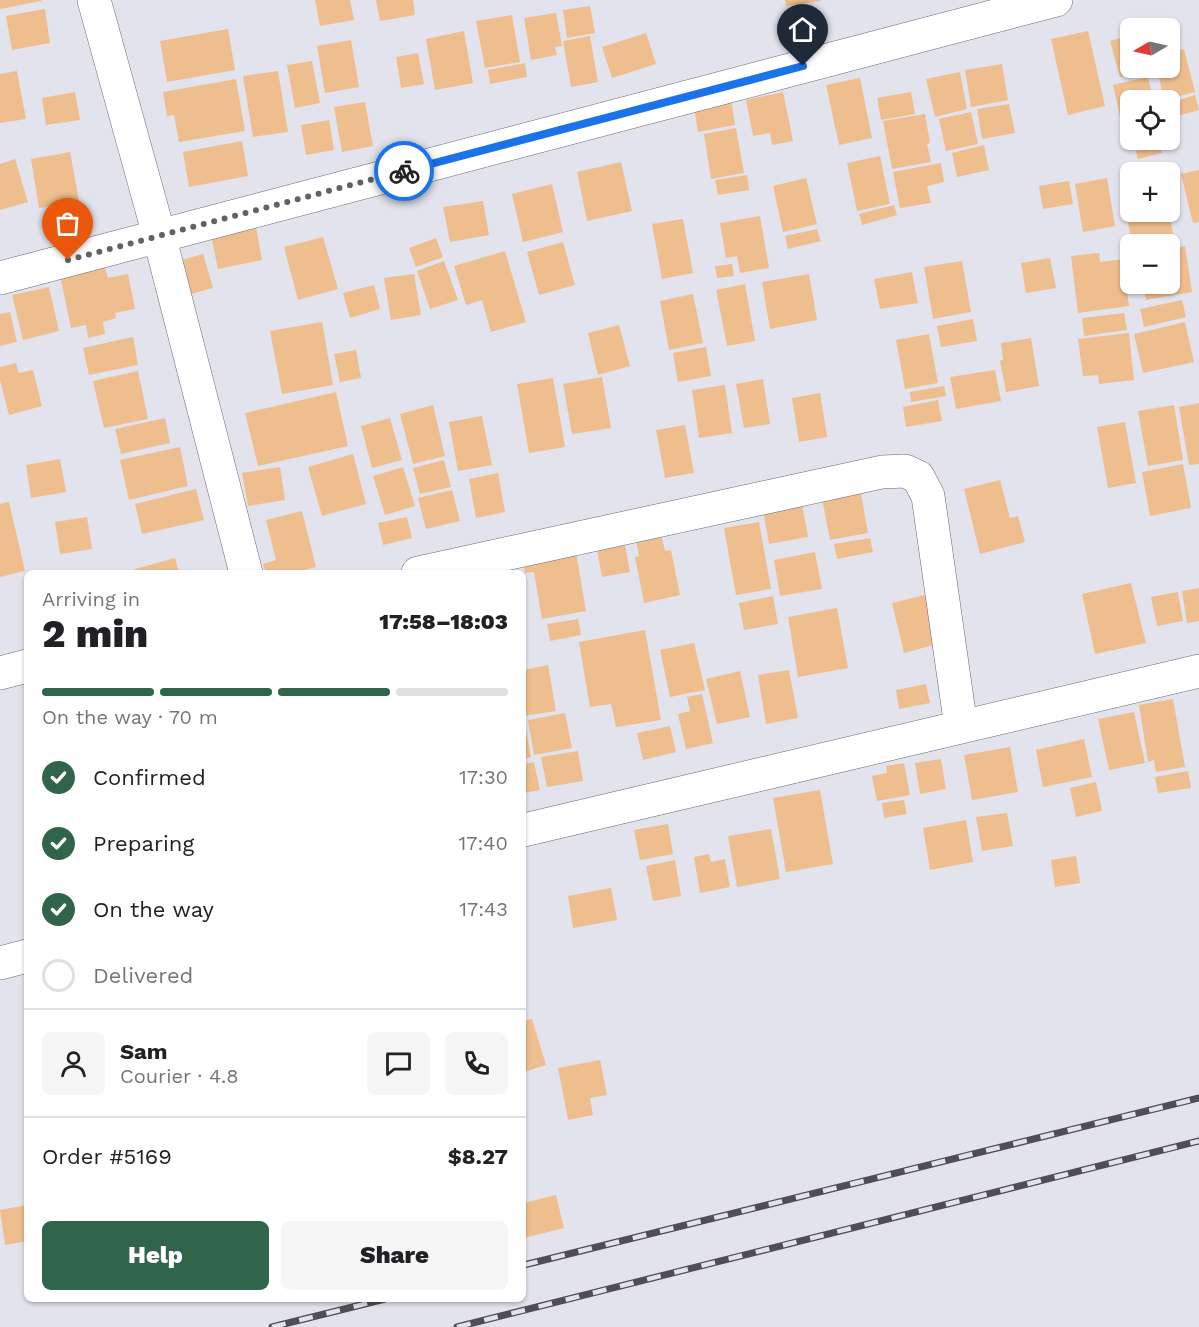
<!DOCTYPE html>
<meta charset="utf-8">
<style>
:root{--surface:#fff;--page:#f6f6f6;--text:#202124;--muted:#757577;--line:#e0e0e0;--accent:#30654b}
body{margin:0;font-family:"Work Sans",sans-serif;background:var(--page);color:var(--text);height:100vh;display:flex;flex-direction:column;font-size:22px;white-space:nowrap}
*{box-sizing:border-box;margin:0}
p{font-size:20px;color:var(--muted)}
.icon{flex:none;width:33px;height:33px;fill:none;stroke:currentColor;stroke-width:2;stroke-linecap:round;stroke-linejoin:round}
.map{position:relative;flex:1;overflow:hidden}
.drawer{position:absolute;left:24px;top:570px;width:502px;height:732px;display:flex;flex-direction:column;background:var(--surface);border-radius:9px;box-shadow:0 2px 4px #0004}
.drawer>*{flex:none}
.needle{width:39px;rotate:261deg}
.buttons{position:absolute;left:1120px;top:18px;display:grid;gap:12px}
.buttons a{display:grid;place-items:center;width:60px;height:60px;border-radius:9px;background:var(--surface);box-shadow:0 2px 4px #0004;font-size:30px}
.pin{position:absolute;display:grid;place-items:center;width:51px;height:51px;color:#fff;margin:-62px -26px;border-radius:50% 50% 50% 0;rotate:-45deg;box-shadow:0 0 6px #0007}
.pin .icon{rotate:45deg}
.courier{position:absolute;display:grid;place-items:center;width:60px;height:60px;margin:-30px;border:4px solid #1a73e8;border-radius:50%;background:#fff;color:#222;box-shadow:0 2px 8px #0007}
.head em{font-style:normal;font-weight:800}
.head div{display:flex;flex-direction:column-reverse}
.head{display:flex;align-items:center;justify-content:space-between;height:102px;padding:0 18px}
h1{font-size:39px;font-weight:800;line-height:45px}
.bar{display:grid;grid-template-columns:repeat(4,1fr);gap:9px 6px;align-content:center;height:72px;padding:0 18px}
.bar i{height:8px;border-radius:4px;background:var(--line)}
.bar .selected{background:var(--accent)}
.bar p{grid-column:span 4}
.line{display:flex;align-items:center;gap:15px;padding:0 18px;border-top:2px solid var(--line)}
.line div{flex:1}
.round{display:grid;place-items:center;flex:none;width:63px;height:63px;border-radius:9px;background:var(--page)}
ol{padding:0 18px;list-style:none}
li{display:flex;align-items:center;gap:18px;height:66px}
li p{margin-inline-start:auto}
li .icon{padding:6px;border-radius:50%;background:var(--accent);color:#fff;stroke-width:4}
li:last-child{color:var(--muted)}
li i{width:33px;height:33px;border:3px solid var(--line);border-radius:50%}
.action{display:flex;gap:12px;margin-top:auto;padding:12px 18px}
.action a{flex:1;height:69px;border-radius:9px;background:var(--accent);color:#fff;font-size:24px;font-weight:800;line-height:69px;text-align:center}
.action a+a{background:var(--page);color:var(--text)}
.map>svg:first-child{display:block}
.building{fill:#eebe8e}
.lines{fill:none;stroke-linecap:round;stroke-linejoin:round}
.minor-casing{stroke:#686972;stroke-width:34}
.minor{stroke:#fff;stroke-width:33}
.rail-casing{stroke:#4e4e54;stroke-width:7}
.rail{stroke:#e2e3ed;stroke-width:4.5;stroke-dasharray:14;stroke-linecap:butt}
.done{stroke:#616167;stroke-width:6;stroke-dasharray:0 10.8}
.route{stroke:#1a73e8;stroke-width:8}
</style>
<div class="map">
<svg width="1199" height="1327" viewBox="0 0 1199 1327">
<rect width="100%" height="100%" fill="#e2e3ed"/>
<!-- building -->
<path class="building" d="M 0,0 L 41,0 L 41,1 L 0,9 Z
M 315,0 L 350,0 L 354,20 L 320,26 Z
M 376,0 L 413,0 L 415,15 L 380,21 Z
M 785,0 L 821,0 L 821,1 L 786,6 Z
M 590,6 L 595,33 L 567,38 L 563,10 Z
M 45,9 L 50,43 L 12,50 L 6,16 Z
M 556,13 L 562,46 L 555,47 L 557,55 L 531,60 L 524,18 Z
M 512,15 L 520,62 L 485,68 L 476,21 Z
M 228,29 L 235,70 L 167,82 L 160,41 Z
M 464,31 L 473,83 L 435,90 L 426,39 Z
M 1088,31 L 1105,106 L 1068,115 L 1051,39 Z
M 646,33 L 656,64 L 612,78 L 602,47 Z
M 1131,35 L 1131,68 L 1145,68 L 1146,70 L 1120,77 L 1110,41 Z
M 590,36 L 598,82 L 571,87 L 563,41 Z
M 351,40 L 359,87 L 325,93 L 317,46 Z
M 1184,49 L 1195,92 L 1164,100 L 1157,68 L 1170,68 L 1170,52 Z
M 418,53 L 424,84 L 401,88 L 396,57 Z
M 312,61 L 320,103 L 295,108 L 287,65 Z
M 525,63 L 527,77 L 490,84 L 488,70 Z
M 1002,64 L 1008,100 L 971,107 L 965,70 Z
M 17,71 L 26,119 L 0,123 L 0,74 Z
M 278,71 L 288,132 L 253,137 L 243,76 Z
M 960,72 L 967,109 L 935,117 L 926,79 Z
M 1148,77 L 1153,100 L 1131,100 L 1131,128 L 1127,129 L 1124,115 L 1120,116 L 1113,85 Z
M 860,78 L 872,138 L 839,145 L 826,85 Z
M 236,79 L 245,131 L 179,142 L 174,115 L 167,116 L 163,92 Z
M 75,92 L 80,120 L 46,125 L 42,98 Z
M 783,92 L 793,141 L 772,145 L 770,133 L 753,136 L 746,100 Z
M 911,92 L 915,114 L 881,120 L 877,98 Z
M 1195,95 L 1199,110 L 1170,118 L 1170,103 Z
M 731,99 L 735,125 L 698,132 L 694,106 Z
M 365,102 L 373,146 L 342,152 L 334,107 Z
M 1009,104 L 1015,133 L 982,139 L 977,109 Z
M 971,112 L 978,144 L 946,151 L 939,119 Z
M 925,114 L 930,143 L 927,144 L 931,162 L 892,169 L 883,121 Z
M 329,120 L 334,150 L 306,155 L 301,125 Z
M 736,128 L 744,173 L 711,179 L 704,134 Z
M 1133,140 L 1159,140 L 1162,153 L 1138,159 Z
M 242,141 L 248,176 L 189,187 L 183,152 Z
M 984,145 L 989,170 L 957,177 L 952,153 Z
M 70,152 L 79,201 L 39,208 L 31,159 Z
M 880,156 L 890,204 L 857,211 L 847,163 Z
M 15,159 L 28,202 L 0,210 L 0,164 Z
M 621,162 L 632,211 L 587,221 L 577,172 Z
M 941,163 L 944,182 L 927,186 L 931,203 L 900,208 L 893,172 Z
M 1199,170 L 1199,222 L 1193,223 L 1181,174 Z
M 747,175 L 749,190 L 718,195 L 715,180 Z
M 806,178 L 817,224 L 783,232 L 773,186 Z
M 1107,178 L 1115,226 L 1083,232 L 1075,184 Z
M 1069,181 L 1073,204 L 1043,209 L 1039,186 Z
M 552,184 L 563,232 L 523,242 L 512,194 Z
M 1131,199 L 1131,212 L 1169,212 L 1174,240 L 1148,244 L 1132,244 L 1124,201 Z
M 483,201 L 489,235 L 450,242 L 443,207 Z
M 894,205 L 897,215 L 862,225 L 859,214 Z
M 760,216 L 769,268 L 740,273 L 737,256 L 726,258 L 720,223 Z
M 683,219 L 693,273 L 662,279 L 652,224 Z
M 255,222 L 262,260 L 218,269 L 210,230 Z
M 817,229 L 821,241 L 788,249 L 785,236 Z
M 323,237 L 338,289 L 298,300 L 284,247 Z
M 436,238 L 443,257 L 416,267 L 409,248 Z
M 563,242 L 575,285 L 539,295 L 527,252 Z
M 1185,246 L 1192,292 L 1146,300 L 1143,284 L 1170,284 L 1170,249 Z
M 505,251 L 526,322 L 491,332 L 482,300 L 466,305 L 454,266 Z
M 1099,253 L 1100,262 L 1123,259 L 1129,306 L 1078,313 L 1071,256 Z
M 203,254 L 213,288 L 191,294 L 182,260 Z
M 1050,258 L 1056,288 L 1026,293 L 1021,263 Z
M 444,261 L 458,300 L 430,309 L 417,271 Z
M 962,261 L 971,312 L 933,319 L 924,267 Z
M 732,264 L 734,276 L 717,278 L 715,266 Z
M 104,265 L 108,278 L 128,274 L 135,309 L 115,313 L 116,318 L 103,322 L 105,334 L 88,338 L 86,325 L 71,328 L 60,275 Z
M 912,272 L 918,303 L 880,309 L 874,279 Z
M 414,274 L 421,315 L 391,320 L 384,278 Z
M 809,274 L 817,320 L 770,329 L 762,282 Z
M 745,284 L 755,341 L 727,346 L 716,290 Z
M 374,285 L 380,309 L 350,318 L 343,293 Z
M 49,287 L 59,331 L 23,340 L 12,295 Z
M 693,294 L 703,343 L 669,350 L 660,301 Z
M 1182,300 L 1186,317 L 1144,327 L 1140,309 Z
M 10,312 L 17,342 L 0,346 L 0,314 Z
M 1124,313 L 1127,330 L 1084,336 L 1082,318 Z
M 973,319 L 977,341 L 941,347 L 937,326 Z
M 322,322 L 333,385 L 282,394 L 270,331 Z
M 1185,322 L 1194,362 L 1143,373 L 1134,334 Z
M 619,325 L 630,366 L 598,375 L 588,333 Z
M 1129,333 L 1134,380 L 1099,384 L 1098,375 L 1083,376 L 1078,339 Z
M 929,334 L 938,383 L 905,389 L 896,340 Z
M 133,337 L 138,365 L 89,375 L 83,348 Z
M 1031,338 L 1039,386 L 1006,392 L 1000,361 L 1003,360 L 1001,343 Z
M 706,347 L 711,376 L 678,382 L 673,353 Z
M 356,350 L 361,378 L 340,382 L 334,354 Z
M 16,363 L 19,373 L 33,370 L 42,406 L 9,415 L 0,380 L 0,367 Z
M 995,370 L 1001,401 L 956,409 L 950,377 Z
M 138,371 L 148,419 L 104,428 L 93,381 Z
M 602,377 L 611,428 L 572,434 L 563,384 Z
M 553,378 L 565,447 L 529,453 L 517,384 Z
M 763,379 L 770,424 L 744,428 L 736,384 Z
M 725,385 L 732,433 L 699,438 L 692,390 Z
M 944,386 L 946,396 L 911,402 L 910,392 Z
M 336,392 L 348,446 L 258,466 L 245,413 Z
M 820,393 L 827,437 L 799,442 L 792,398 Z
M 938,400 L 942,421 L 906,427 L 903,407 Z
M 1199,403 L 1199,464 L 1189,465 L 1179,407 Z
M 433,405 L 445,456 L 413,464 L 400,414 Z
M 1174,405 L 1183,460 L 1148,466 L 1138,411 Z
M 482,416 L 492,465 L 458,471 L 449,422 Z
M 165,418 L 170,443 L 121,454 L 115,429 Z
M 390,418 L 402,460 L 372,468 L 361,426 Z
M 1125,422 L 1136,483 L 1108,488 L 1097,427 Z
M 685,425 L 694,473 L 665,478 L 656,430 Z
M 180,447 L 188,486 L 129,500 L 120,460 Z
M 353,454 L 366,504 L 322,516 L 308,467 Z
M 60,459 L 66,492 L 31,498 L 26,465 Z
M 444,460 L 451,487 L 420,494 L 413,468 Z
M 1183,464 L 1191,508 L 1150,516 L 1142,472 Z
M 280,467 L 285,500 L 248,506 L 242,473 Z
M 403,467 L 415,506 L 385,515 L 373,476 Z
M 498,473 L 505,512 L 476,518 L 469,479 Z
M 1000,480 L 1010,518 L 1018,516 L 1025,542 L 980,554 L 964,489 Z
M 859,482 L 868,533 L 830,540 L 820,488 Z
M 196,489 L 204,520 L 142,534 L 135,504 Z
M 452,490 L 460,521 L 426,529 L 418,498 Z
M 800,492 L 808,537 L 769,544 L 761,499 Z
M 9,502 L 25,571 L 0,577 L 0,504 Z
M 302,511 L 316,567 L 291,573 L 266,573 L 263,564 L 276,560 L 266,520 Z
M 87,517 L 92,549 L 60,554 L 55,522 Z
M 407,517 L 412,538 L 383,545 L 378,523 Z
M 759,522 L 771,589 L 736,595 L 724,528 Z
M 659,525 L 665,551 L 671,550 L 680,595 L 644,603 L 635,557 L 639,556 L 634,529 Z
M 870,538 L 873,552 L 837,559 L 834,544 Z
M 625,545 L 630,572 L 602,577 L 597,550 Z
M 575,546 L 586,611 L 542,619 L 534,572 L 525,573 L 522,555 Z
M 815,552 L 822,589 L 780,596 L 774,560 Z
M 175,558 L 179,573 L 136,573 L 135,569 Z
M 1131,583 L 1146,643 L 1095,654 L 1082,594 Z
M 1199,588 L 1199,621 L 1187,623 L 1182,591 Z
M 1178,592 L 1183,621 L 1157,626 L 1151,597 Z
M 925,595 L 937,644 L 904,653 L 892,603 Z
M 773,596 L 778,624 L 744,630 L 739,603 Z
M 837,608 L 848,668 L 798,677 L 788,617 Z
M 578,619 L 581,635 L 550,641 L 547,624 Z
M 645,630 L 661,720 L 616,727 L 611,704 L 590,707 L 579,642 Z
M 694,643 L 705,690 L 670,697 L 660,650 Z
M 548,665 L 556,711 L 524,716 L 524,670 Z
M 789,670 L 798,718 L 766,724 L 758,675 Z
M 740,671 L 750,717 L 717,724 L 706,679 Z
M 926,684 L 930,703 L 899,709 L 896,690 Z
M 702,694 L 713,743 L 686,749 L 678,714 L 690,711 L 687,697 Z
M 1173,699 L 1185,767 L 1156,772 L 1154,760 L 1148,762 L 1139,705 Z
M 1134,712 L 1145,763 L 1109,770 L 1098,719 Z
M 565,713 L 572,748 L 534,755 L 528,720 Z
M 524,720 L 531,757 L 524,759 Z
M 670,726 L 676,752 L 643,760 L 637,733 Z
M 1084,739 L 1092,777 L 1043,787 L 1036,750 Z
M 1010,747 L 1018,792 L 972,800 L 964,755 Z
M 578,751 L 583,781 L 547,787 L 541,757 Z
M 941,759 L 946,789 L 920,794 L 915,763 Z
M 534,762 L 540,790 L 524,793 L 524,764 Z
M 904,763 L 910,795 L 877,801 L 872,776 L 887,773 L 886,766 Z
M 1188,771 L 1191,788 L 1158,793 L 1155,777 Z
M 1096,782 L 1102,811 L 1076,817 L 1070,788 Z
M 820,790 L 833,864 L 786,872 L 773,798 Z
M 904,800 L 907,814 L 884,818 L 882,803 Z
M 1007,813 L 1013,846 L 982,851 L 976,817 Z
M 966,820 L 973,862 L 930,870 L 923,828 Z
M 668,824 L 673,854 L 640,860 L 634,830 Z
M 771,829 L 780,879 L 737,887 L 728,836 Z
M 709,854 L 711,862 L 725,859 L 730,887 L 700,893 L 694,857 Z
M 1076,856 L 1080,883 L 1055,887 L 1051,860 Z
M 675,860 L 681,896 L 653,901 L 646,866 Z
M 611,888 L 617,920 L 573,928 L 568,896 Z
M 532,1019 L 546,1065 L 524,1072 L 524,1021 Z
M 600,1060 L 607,1095 L 590,1098 L 593,1115 L 568,1120 L 558,1068 Z
M 556,1195 L 564,1228 L 524,1238 L 524,1203 Z
M 27,1205 L 27,1241 L 5,1245 L 0,1210 Z"/>
<g class="lines">
<defs>
<path id="minor" d="M 94,0 L 159,235 L 246,573
M 0,278 L 1056,0
M 418,573 L 882,472 L 905,471 L 918,477 L 928,496 L 961,727
M 0,673 L 27,666
M 524,830 L 1199,671
M 0,963 L 27,956"/>
</defs>
<!-- minor casing -->
<use href="#minor" class="minor-casing"/>
<!-- minor -->
<use href="#minor" class="minor"/>
<defs>
<path id="rail" d="M 524,1265 L 1199,1098
M 272,1327 L 385,1299
M 457,1327 L 1199,1141"/>
</defs>
<!-- rail casing -->
<use href="#rail" class="rail-casing"/>
<!-- rail -->
<use href="#rail" class="rail"/>
</g>
<g class="lines">
<!-- done -->
<path class="done" d="M 68,260 L 404,171"/>
<!-- route -->
<path class="route" d="M 404,171 L 803,66"/>
</g>
</svg>
<div class="buttons">
<a><svg class="needle" viewBox="-14 -14 28 28"><path d="M0-13l5 13h-10z" fill="#e53935"/><path d="M0 13l5-13h-10z" fill="#757577"/></svg></a>
<a><svg class="icon" aria-label="locate" viewBox="0 0 24 24"><circle cx="12" cy="12" r="6"/><path d="M12 2v4M12 18v4M2 12h4M18 12h4"/></svg></a>
<a>+</a>
<a>−</a>
</div>
<div class="pin" style="left:68px;top:260px;background:#ea580c"><svg class="icon" aria-label="bag" viewBox="0 0 24 24"><path d="M5 8h14l-1 12H6zM9 8a3 3 0 0 1 6 0"/></svg></div>
<div class="pin" style="left:803px;top:66px;background:#1f2937"><svg class="icon" aria-label="home" viewBox="0 0 24 24"><path d="M3 11l9-7 9 7M6 9v11h12V9"/></svg></div>
<div class="courier" style="left:404px;top:171px"><svg class="icon" aria-label="bike" viewBox="0 0 24 24"><circle cx="6" cy="16" r="4"/><circle cx="18" cy="16" r="4"/><path d="M6 16l4-8h5l3 8M10 8l3 8H6M13 5h3"/></svg></div>
<section class="drawer">
<div class="head"><div><h1>2 min</h1><p>Arriving in</p></div><em>17:58–18:03</em></div>
<div class="bar"><i class="selected"></i><i class="selected"></i><i class="selected"></i><i></i><p>On the way · 70 m</p></div>
<ol>
<li><svg class="icon" aria-label="check" viewBox="0 0 24 24"><path d="M5 12l5 5 9-10"/></svg>Confirmed<p>17:30</p></li>
<li><svg class="icon" aria-label="check" viewBox="0 0 24 24"><path d="M5 12l5 5 9-10"/></svg>Preparing<p>17:40</p></li>
<li><svg class="icon" aria-label="check" viewBox="0 0 24 24"><path d="M5 12l5 5 9-10"/></svg>On the way<p>17:43</p></li>
<li><i></i>Delivered</li>
</ol>
<div class="line" style="height:108px"><a class="round"><svg class="icon" aria-label="person" viewBox="0 0 24 24"><circle cx="12" cy="8" r="4"/><path d="M4 21q1-7 8-7t8 7"/></svg></a><div><b>Sam</b><p>Courier · 4.8</p></div><a class="round"><svg class="icon" aria-label="chat" viewBox="0 0 24 24"><path d="M4 5h16v11H9l-5 4z"/></svg></a><a class="round"><svg class="icon" aria-label="phone" viewBox="0 0 24 24"><path d="M5 4h4l2 5-3 2q2 4 5 5l2-3 5 2v4C11 20 4 13 5 4z"/></svg></a></div>
<div class="line" style="height:78px"><div>Order #5169</div><b>$8.27</b></div>
<div class="action"><a>Help</a><a>Share</a></div>
</section>
</div>
